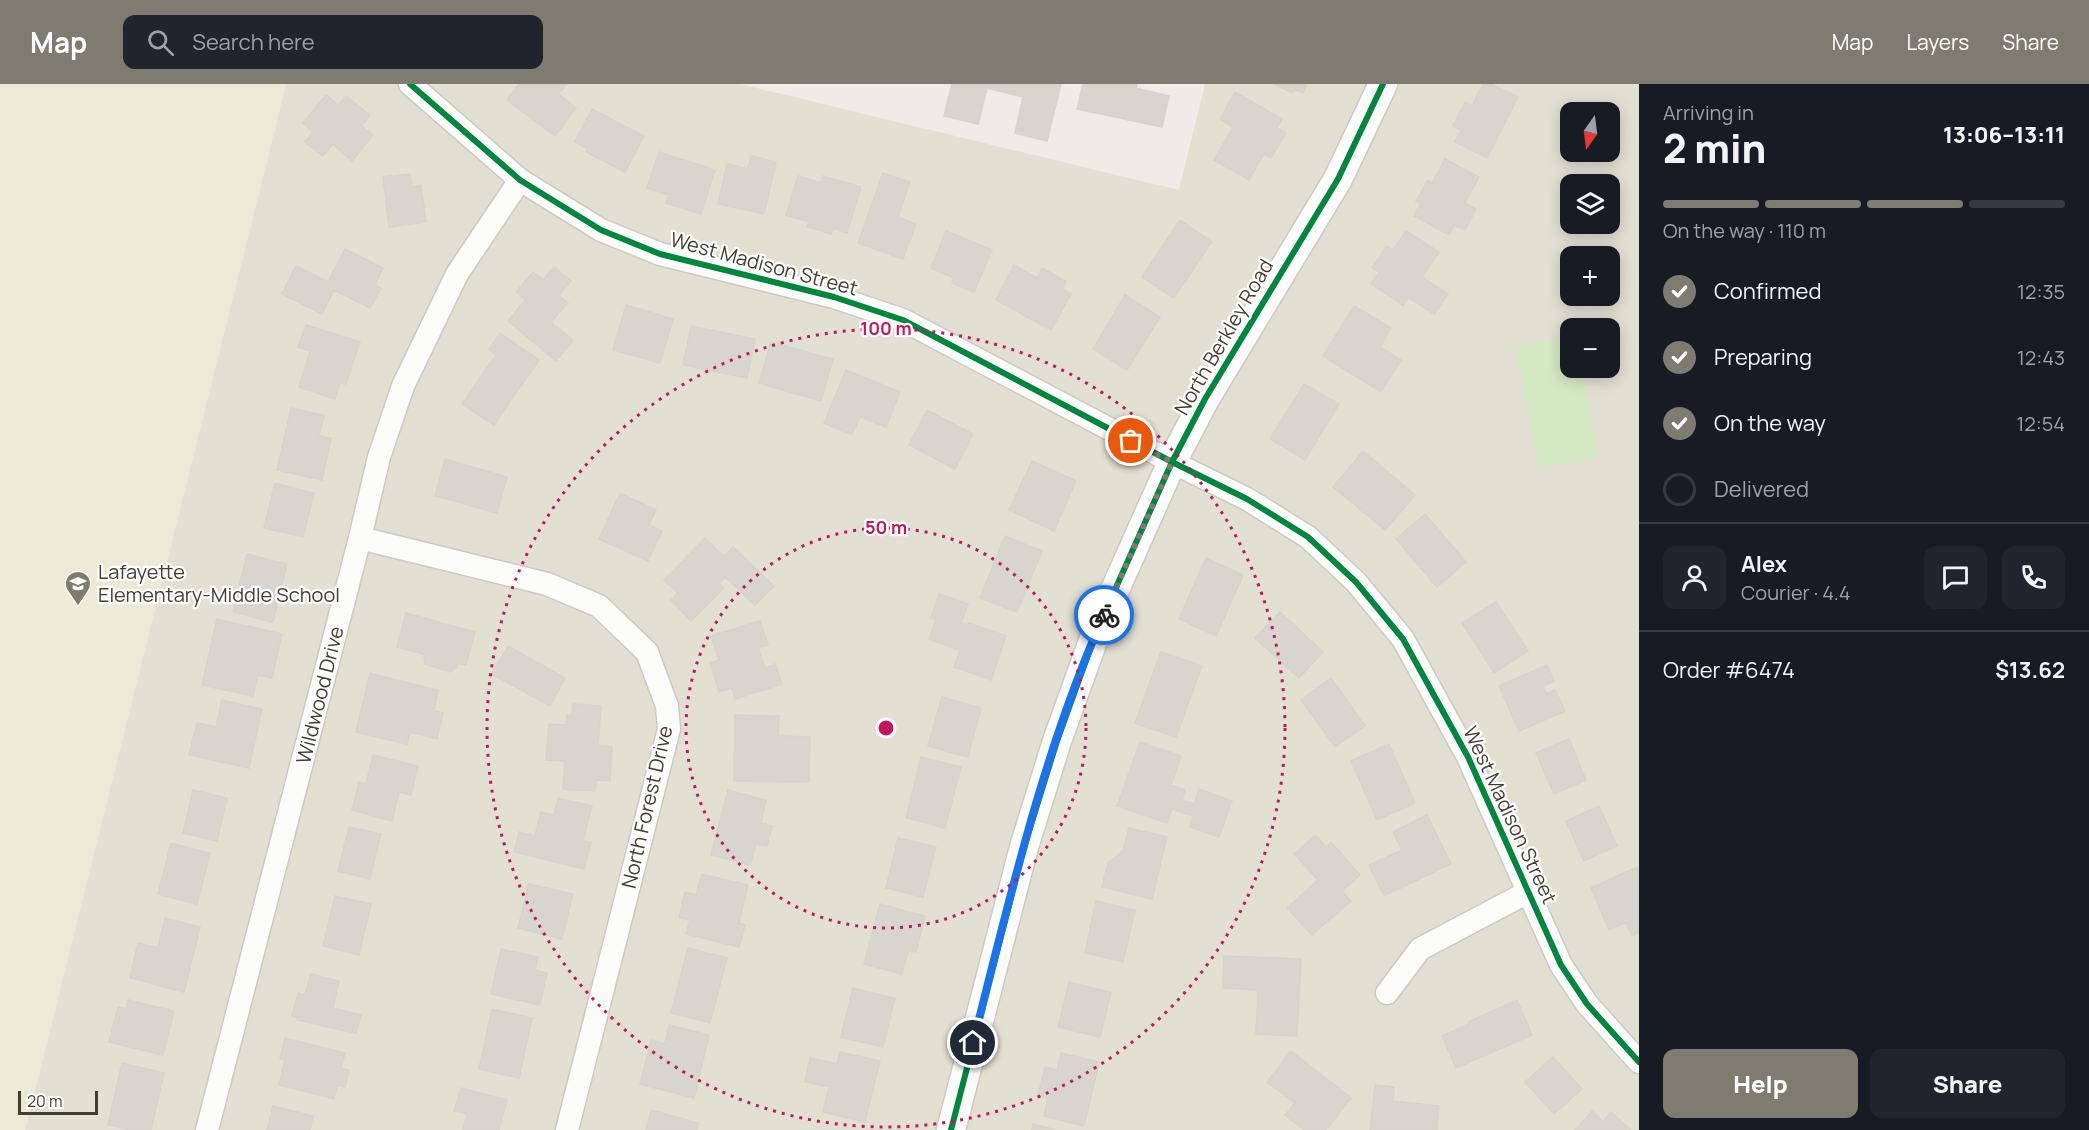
<!DOCTYPE html>
<meta charset="utf-8">
<style>
:root{--surface:#171b24;--page:#20242c;--text:#f1f3f6;--muted:#9ea1a6;--line:#363941;--accent:#7e7c71}
body{margin:0;font-family:Manrope,sans-serif;background:var(--page);color:var(--text);height:100vh;display:flex;flex-direction:column;font-size:22px;white-space:nowrap}
*{box-sizing:border-box;margin:0}
p{font-size:20px;color:var(--muted)}
.icon{flex:none;width:33px;height:33px;fill:none;stroke:currentColor;stroke-width:2;stroke-linecap:round;stroke-linejoin:round}
.map{position:relative;flex:1;overflow:hidden}
.drawer{display:flex;flex-direction:column;background:var(--surface);width:450px}
.drawer>*{flex:none}
.needle{width:39px;rotate:194deg}
.buttons{position:absolute;left:1560px;top:18px;display:grid;gap:12px}
.buttons a{display:grid;place-items:center;width:60px;height:60px;border-radius:12px;background:var(--surface);box-shadow:0 3px 15px #0003;font-size:30px}
.scale{position:absolute;left:18px;bottom:15px;width:80px;box-sizing:border-box;padding-left:6px;border:3px solid #423f32;border-top:0;font-size:16px;line-height:21px;white-space:nowrap;color:#423f32;-webkit-text-stroke:4px #fff;paint-order:stroke}
.pin{position:absolute;display:grid;place-items:center;width:51px;height:51px;color:#fff;margin:-26px;border:3px solid #fff;border-radius:50%;box-shadow:0 2px 6px #0007}
.courier{position:absolute;display:grid;place-items:center;width:60px;height:60px;margin:-30px;border:4px solid #1a73e8;border-radius:50%;background:#fff;color:#222;box-shadow:0 2px 8px #0007}
.overview em{font-style:normal;font-weight:800}
.overview div{display:flex;flex-direction:column-reverse}
.overview{display:flex;align-items:center;justify-content:space-between;height:102px;padding:0 24px}
h1{font-size:39px;font-weight:800;line-height:45px}
.bar{display:grid;grid-template-columns:repeat(4,1fr);gap:9px 6px;align-content:center;height:72px;padding:0 24px}
.bar i{height:8px;border-radius:4px;background:var(--line)}
.bar .selected{background:var(--accent)}
.bar p{grid-column:span 4}
.line{display:flex;align-items:center;gap:15px;padding:0 24px;border-top:2px solid var(--line)}
.line div{flex:1}
.round{display:grid;place-items:center;flex:none;width:63px;height:63px;border-radius:12px;background:var(--page)}
ol{padding:0 24px;list-style:none}
li{display:flex;align-items:center;gap:18px;height:66px}
li p{margin-inline-start:auto}
li .icon{padding:6px;border-radius:50%;background:var(--accent);color:#fff;stroke-width:4}
li:last-child{color:var(--muted)}
li i{width:33px;height:33px;border:3px solid var(--line);border-radius:50%}
.primary-button{display:flex;gap:12px;margin-top:auto;padding:12px 24px}
.primary-button a{flex:1;height:69px;border-radius:12px;background:var(--accent);color:#fff;font-size:24px;font-weight:800;line-height:69px;text-align:center}
.primary-button a+a{background:var(--page);color:var(--text)}
header{display:flex;align-items:center;gap:36px;box-sizing:border-box;height:84px;padding:0 30px;background:var(--accent);color:#fff}
header strong{font-size:28px}
nav{display:flex;gap:33px;margin-inline-start:auto;font-size:21px}
.search{width:420px;height:54px;background:var(--page);display:flex;align-items:center;gap:15px;box-sizing:border-box;padding:0 21px;border-radius:12px;color:var(--muted);font-size:22px}
main{display:flex;flex:1;min-height:0}
.map>svg:first-child{display:block}
.residential{fill:#e2dfd3;fill-rule:evenodd}
.education{fill:#ece9d7}
.green{fill:#d5e9c4}
.building{fill:#d7d5ce;stroke:#d6d3cb;stroke-width:1.5}
.lines{fill:none;stroke-linecap:round;stroke-linejoin:round}
.minor-casing{stroke:#cccac3;stroke-width:25}
.tertiary-casing{stroke:#cccac3;stroke-width:31}
.minor{stroke:#fcfcfb;stroke-width:22}
.tertiary{stroke:#fcfcfb;stroke-width:28}
.cycleway-casing{stroke:#fff;stroke-width:10}
.cycleway{stroke:#00873e;stroke-width:6}
.done{stroke:#7e7c71;stroke-width:6;stroke-dasharray:0 10.8}
.route{stroke:#1a73e8;stroke-width:8}
.ring{fill:none;stroke:#c2185b;stroke-width:3;stroke-dasharray:3 6}
.labels{text-anchor:middle;stroke-width:4.5;stroke-linejoin:round;paint-order:stroke}
.street-label{font-size:20px;fill:#423f32;stroke:#fff}
.poi-label{font-size:20px;fill:#423f32;stroke:#fff;text-anchor:start}
.centre{fill:#c2185b;stroke:#fff;stroke-width:3}
.ring-label{font-size:18px;text-anchor:middle;font-weight:bold;fill:#c2185b;stroke:#fff;stroke-width:4.5;stroke-linejoin:round;paint-order:stroke}
</style>
<header>
<strong>Map</strong>
<div class="search"><svg class="icon" aria-label="search" viewBox="0 0 24 24"><circle cx="10" cy="10" r="6"/><path d="M15 15l6 6"/></svg>Search here</div>
<nav><a>Map</a><a>Layers</a><a>Share</a></nav>
</header>
<main>
<div class="map">
<svg width="1639" height="1046" viewBox="0 0 1639 1046">
<rect width="100%" height="100%" fill="#eeece6"/>
<!-- residential -->
<path class="residential" d="M 286,0 L 740,0 L 1179,106 L 1205,0 L 1639,0 L 1639,1046 L 25,1046 ZM 1570,28 L 1610,28 L 1610,68 L 1570,68 ZM 1570,100 L 1610,100 L 1610,140 L 1570,140 ZM 1570,172 L 1610,172 L 1610,212 L 1570,212 ZM 1570,244 L 1610,244 L 1610,284 L 1570,284 Z"/>
<!-- education -->
<path class="education" d="M 0,0 L 286,0 L 25,1046 L 0,1046 Z"/>
<!-- green -->
<path class="green" d="M 1570,254 L 1570,284 L 1582,284 L 1599,373 L 1539,384 L 1516,264 Z"/>
<!-- building -->
<path class="building" d="M 519,0 L 566,0 L 559,10 L 576,24 L 555,52 L 507,16 Z
M 952,0 L 1061,0 L 1047,57 L 1015,49 L 1023,13 L 987,4 L 978,40 L 944,32 Z
M 1083,0 L 1137,0 L 1136,4 L 1169,12 L 1162,43 L 1077,25 Z
M 1274,0 L 1307,0 L 1303,9 L 1295,5 L 1293,9 Z
M 1483,0 L 1491,0 L 1518,13 L 1487,74 L 1455,58 L 1461,46 L 1453,42 L 1465,18 L 1472,22 Z
M 1235,8 L 1282,35 L 1277,44 L 1286,49 L 1271,74 L 1264,70 L 1249,96 L 1214,76 L 1233,43 L 1220,35 Z
M 326,11 L 338,21 L 346,12 L 370,31 L 361,42 L 373,51 L 352,77 L 333,60 L 323,72 L 305,58 L 313,48 L 303,39 Z
M 592,25 L 644,52 L 625,88 L 586,68 L 588,65 L 575,58 Z
M 659,68 L 715,86 L 701,130 L 666,119 L 669,111 L 647,104 Z
M 751,72 L 776,78 L 764,130 L 718,120 L 727,80 L 748,85 Z
M 1445,75 L 1479,93 L 1465,119 L 1476,125 L 1465,146 L 1454,141 L 1449,151 L 1414,132 L 1421,119 L 1416,117 L 1428,96 L 1432,99 Z
M 883,89 L 910,98 L 898,133 L 916,140 L 903,175 L 858,159 Z
M 410,90 L 412,103 L 421,101 L 426,138 L 389,143 L 383,93 Z
M 798,92 L 821,99 L 823,92 L 861,103 L 847,149 L 833,144 L 831,150 L 807,143 L 809,138 L 786,131 Z
M 1180,136 L 1212,158 L 1174,214 L 1142,193 Z
M 946,147 L 992,166 L 974,208 L 952,199 L 954,194 L 931,184 Z
M 1406,147 L 1439,168 L 1422,193 L 1448,210 L 1434,230 L 1408,213 L 1403,221 L 1371,200 L 1379,188 L 1372,184 L 1387,162 L 1393,166 Z
M 345,165 L 383,184 L 375,201 L 381,204 L 370,224 L 334,206 L 322,230 L 282,210 L 296,182 L 328,198 Z
M 1014,181 L 1037,194 L 1042,184 L 1066,197 L 1062,205 L 1071,210 L 1051,246 L 996,216 Z
M 554,183 L 571,197 L 559,211 L 568,219 L 551,238 L 573,256 L 556,277 L 508,237 L 525,216 L 516,208 L 533,188 L 543,196 Z
M 1125,211 L 1160,233 L 1127,286 L 1093,265 Z
M 626,221 L 673,235 L 660,279 L 613,266 Z
M 1354,222 L 1391,244 L 1380,263 L 1401,276 L 1381,308 L 1323,272 Z
M 306,241 L 360,258 L 346,300 L 340,298 L 335,315 L 299,303 L 310,267 L 298,263 Z
M 691,242 L 755,255 L 747,294 L 683,281 Z
M 500,249 L 539,276 L 494,341 L 462,320 L 496,271 L 489,265 Z
M 771,258 L 833,275 L 821,317 L 759,299 Z
M 846,286 L 900,308 L 886,343 L 860,333 L 852,351 L 824,339 Z
M 1304,300 L 1339,320 L 1305,376 L 1270,355 Z
M 291,324 L 324,331 L 319,352 L 331,354 L 322,396 L 277,386 Z
M 927,326 L 973,350 L 955,385 L 909,361 Z
M 1363,367 L 1415,411 L 1385,446 L 1333,403 Z
M 445,375 L 507,393 L 497,429 L 435,412 Z
M 1032,377 L 1076,397 L 1054,447 L 1009,426 Z
M 275,399 L 314,409 L 303,453 L 264,444 Z
M 620,409 L 656,426 L 649,441 L 662,447 L 648,477 L 599,455 Z
M 1425,430 L 1466,478 L 1437,503 L 1396,455 Z
M 1005,452 L 1042,467 L 1017,528 L 980,514 Z
M 705,454 L 724,473 L 733,463 L 774,502 L 755,521 L 725,493 L 719,499 L 724,504 L 691,537 L 671,516 L 678,509 L 664,496 Z
M 247,470 L 287,480 L 273,538 L 233,528 Z
M 1206,474 L 1243,491 L 1216,552 L 1179,535 Z
M 939,510 L 968,520 L 961,539 L 968,542 L 969,539 L 1006,552 L 991,596 L 954,583 L 960,566 L 929,555 L 936,536 L 931,534 Z
M 1496,518 L 1528,567 L 1494,589 L 1462,539 Z
M 1280,528 L 1323,568 L 1299,594 L 1255,554 Z
M 406,529 L 475,548 L 466,581 L 458,579 L 457,583 L 450,588 L 425,580 L 424,570 L 397,563 Z
M 217,535 L 282,550 L 272,594 L 258,591 L 253,612 L 202,601 Z
M 760,537 L 768,561 L 758,564 L 765,584 L 775,580 L 782,600 L 735,615 L 732,604 L 719,608 L 710,579 L 719,576 L 711,552 Z
M 508,562 L 565,594 L 550,622 L 492,590 Z
M 1161,568 L 1202,582 L 1176,653 L 1135,639 Z
M 1547,581 L 1554,597 L 1543,602 L 1547,610 L 1555,606 L 1565,627 L 1519,647 L 1499,602 Z
M 370,589 L 438,606 L 434,627 L 443,629 L 437,655 L 410,648 L 407,660 L 356,648 Z
M 1331,594 L 1365,642 L 1335,663 L 1301,616 Z
M 942,613 L 981,624 L 968,673 L 928,662 Z
M 222,616 L 262,625 L 249,684 L 189,671 L 197,639 L 216,643 Z
M 573,620 L 601,622 L 598,662 L 612,663 L 610,697 L 596,696 L 595,707 L 563,705 L 565,677 L 546,676 L 549,640 L 566,641 L 567,631 L 572,632 Z
M 735,631 L 779,632 L 778,652 L 810,653 L 809,698 L 734,697 Z
M 1569,655 L 1586,696 L 1554,710 L 1536,669 Z
M 1140,658 L 1181,672 L 1171,701 L 1185,706 L 1182,716 L 1194,720 L 1199,705 L 1232,717 L 1219,753 L 1190,743 L 1193,732 L 1172,725 L 1167,739 L 1117,722 Z
M 1389,660 L 1415,719 L 1377,736 L 1351,677 Z
M 373,671 L 418,682 L 411,711 L 399,708 L 392,737 L 352,726 L 359,698 L 366,700 Z
M 921,673 L 961,683 L 945,744 L 906,734 Z
M 193,706 L 227,714 L 217,757 L 183,749 Z
M 728,706 L 766,716 L 761,739 L 772,742 L 767,762 L 756,760 L 750,781 L 711,771 Z
M 558,714 L 592,722 L 583,757 L 591,759 L 584,785 L 514,768 L 519,748 L 535,752 L 541,728 L 554,731 Z
M 1599,722 L 1617,762 L 1584,777 L 1566,737 Z
M 1427,731 L 1451,780 L 1384,812 L 1369,781 L 1402,766 L 1393,748 Z
M 349,743 L 381,750 L 370,795 L 338,787 Z
M 1129,744 L 1167,753 L 1152,815 L 1102,803 L 1108,779 L 1123,767 Z
M 1316,751 L 1326,763 L 1331,758 L 1360,791 L 1342,807 L 1351,817 L 1312,851 L 1287,824 L 1318,796 L 1294,770 Z
M 898,754 L 936,763 L 923,813 L 886,804 Z
M 171,759 L 210,769 L 197,820 L 158,810 Z
M 1637,783 L 1639,789 L 1639,849 L 1632,852 L 1626,838 L 1609,846 L 1591,804 Z
M 702,790 L 748,801 L 739,839 L 745,841 L 739,863 L 686,850 L 690,836 L 679,834 L 685,808 L 696,811 Z
M 529,800 L 573,810 L 562,855 L 518,844 Z
M 335,812 L 371,820 L 359,871 L 323,862 Z
M 1096,817 L 1135,826 L 1123,878 L 1085,869 Z
M 880,820 L 925,832 L 916,868 L 908,867 L 902,890 L 864,880 Z
M 165,834 L 200,843 L 184,908 L 130,894 L 138,859 L 158,864 Z
M 688,864 L 727,874 L 710,939 L 671,929 Z
M 501,865 L 538,873 L 535,886 L 547,889 L 540,921 L 491,910 Z
M 1224,872 L 1301,875 L 1297,952 L 1256,950 L 1258,906 L 1223,904 Z
M 311,890 L 339,897 L 333,924 L 361,931 L 356,949 L 297,936 L 298,934 L 292,932 L 298,909 L 305,911 Z
M 1069,898 L 1111,908 L 1100,953 L 1058,943 Z
M 853,904 L 895,914 L 883,963 L 841,953 Z
M 128,916 L 174,927 L 163,971 L 109,958 L 118,923 L 126,925 Z
M 1517,916 L 1532,951 L 1456,984 L 1442,952 L 1469,940 L 1468,938 Z
M 492,925 L 532,934 L 519,994 L 479,985 Z
M 669,941 L 709,951 L 694,1014 L 640,1000 L 651,956 L 665,960 Z
M 285,954 L 345,969 L 341,984 L 349,986 L 345,1003 L 337,1001 L 334,1015 L 279,1001 L 285,976 L 280,975 Z
M 1291,967 L 1351,1014 L 1326,1046 L 1304,1046 L 1285,1031 L 1295,1019 L 1267,998 Z
M 840,968 L 880,977 L 865,1038 L 823,1028 L 829,1003 L 805,998 L 810,974 L 837,980 Z
M 1061,969 L 1099,978 L 1084,1042 L 1044,1032 L 1048,1014 L 1038,1012 L 1045,983 L 1057,986 Z
M 1553,973 L 1582,1005 L 1554,1030 L 1525,998 Z
M 122,979 L 164,989 L 151,1046 L 130,1046 L 108,1041 Z
M 1375,1001 L 1394,1003 L 1393,1017 L 1439,1022 L 1437,1046 L 1370,1046 Z
M 461,1004 L 507,1016 L 499,1046 L 463,1046 L 467,1030 L 454,1027 Z
M 273,1022 L 313,1032 L 310,1046 L 267,1046 Z
M 651,1026 L 698,1039 L 697,1046 L 646,1046 Z
M 1592,1027 L 1603,1038 L 1611,1028 L 1631,1046 L 1575,1046 Z
M 1033,1040 L 1056,1046 L 1032,1046 Z"/>
<g class="lines">
<defs>
<path id="minor" d="M 410,0 L 520,96 L 601,146 L 660,170 L 834,213 L 903,236 L 1172,378 L 1247,415 L 1308,453 L 1356,498 L 1403,555 L 1468,673 L 1561,881 L 1587,920 L 1639,978
M 360,454 L 547,500 L 599,522 L 647,568 L 667,622 L 669,645 L 567,1046
M 1387,909 L 1420,865 L 1528,808
M 207,1046 L 360,454 L 379,373 L 403,302 L 457,190 L 520,96"/>
<path id="tertiary" d="M 951,1046 L 1024,763 L 1057,657 L 1097,546 L 1172,378 L 1205,315 L 1338,95 L 1383,0"/>
</defs>
<!-- minor casing -->
<use href="#minor" class="minor-casing"/>
<!-- tertiary casing -->
<use href="#tertiary" class="tertiary-casing"/>
<!-- minor -->
<use href="#minor" class="minor"/>
<!-- tertiary -->
<use href="#tertiary" class="tertiary"/>
<defs>
<path id="cycleway" d="M 410,0 L 520,96 L 601,146 L 660,170 L 834,213 L 903,236 L 1172,378 L 1247,415 L 1308,453 L 1356,498 L 1403,555 L 1468,673 L 1561,881 L 1587,920 L 1639,978
M 951,1046 L 1024,763 L 1057,657 L 1097,546 L 1172,378 L 1205,315 L 1338,95 L 1383,0"/>
</defs>
<!-- cycleway casing -->
<use href="#cycleway" class="cycleway-casing"/>
<!-- cycleway -->
<use href="#cycleway" class="cycleway"/>
</g>
<g class="lines">
<!-- done -->
<path class="done" d="M 1104,531 L 1172,378 L 1131,357"/>
<!-- route -->
<path class="route" d="M 973,959 C 1009,817 1044,665 1104,531"/>
</g>
<!-- distance rings -->
<g class="ring">
<circle cx="886" cy="644" r="200"/>
<circle cx="886" cy="644" r="399"/>
</g>
<!-- icons -->
<defs>
<symbol id="school-pin" viewBox="-11 -11 22 30"><path d="M0 17L-7.5 6A9.5 9.5 0 1 1 7.5 6Z" fill="#7e7c71" stroke="#fff"/><path d="M0-5L7-2L0 1L-7-2ZM-4 1L0 2.5L4 1V4Q0 6-4 4Z" fill="#fff"/></symbol>
</defs>
<g fill-rule="evenodd">
<use href="#school-pin" x="63" y="485" width="30" height="40"/>
</g>
<g class="labels">
<!-- street labels -->
<g class="street-label">
<text transform="translate(764 180) rotate(15)" y="7">West Madison Street</text>
<text transform="translate(1224 253) rotate(-60)" y="7">North Berkley Road</text>
<text transform="translate(320 611) rotate(-76)" y="7">Wildwood Drive</text>
<text transform="translate(647 723) rotate(-77)" y="7">North Forest Drive</text>
<text transform="translate(1510 731) rotate(65)" y="7">West Madison Street</text>
</g>
<!-- poi labels -->
<g class="poi-label">
<text x="98" y="495">Lafayette<tspan x="98" dy="23">Elementary-Middle School</tspan></text>
</g>
</g>
<circle cx="886" cy="644" r="9" class="centre"/>
<g class="ring-label">
<text x="886" y="251">100 m</text>
<text x="886" y="450">50 m</text>
</g>
</svg>
<div class="buttons">
<a><svg class="needle" viewBox="-14 -14 28 28"><path d="M0-13l5 13h-10z" fill="#e53935"/><path d="M0 13l5-13h-10z" fill="#9ea1a6"/></svg></a>
<a><svg class="icon" aria-label="layers" viewBox="0 0 24 24"><path d="M12 4l9 5-9 5-9-5zM3 14l9 5 9-5"/></svg></a>
<a>+</a>
<a>−</a>
</div>
<div class="scale">20 m</div>
<div class="pin" style="left:1131px;top:357px;background:#ea580c"><svg class="icon" aria-label="bag" viewBox="0 0 24 24"><path d="M5 8h14l-1 12H6zM9 8a3 3 0 0 1 6 0"/></svg></div>
<div class="pin" style="left:973px;top:959px;background:#1f2937"><svg class="icon" aria-label="home" viewBox="0 0 24 24"><path d="M3 11l9-7 9 7M6 9v11h12V9"/></svg></div>
<div class="courier" style="left:1104px;top:531px"><svg class="icon" aria-label="bike" viewBox="0 0 24 24"><circle cx="6" cy="16" r="4"/><circle cx="18" cy="16" r="4"/><path d="M6 16l4-8h5l3 8M10 8l3 8H6M13 5h3"/></svg></div>
</div>
<section class="drawer">
<div class="overview"><div><h1>2 min</h1><p>Arriving in</p></div><em>13:06–13:11</em></div>
<div class="bar"><i class="selected"></i><i class="selected"></i><i class="selected"></i><i></i><p>On the way · 110 m</p></div>
<ol>
<li><svg class="icon" aria-label="check" viewBox="0 0 24 24"><path d="M5 12l5 5 9-10"/></svg>Confirmed<p>12:35</p></li>
<li><svg class="icon" aria-label="check" viewBox="0 0 24 24"><path d="M5 12l5 5 9-10"/></svg>Preparing<p>12:43</p></li>
<li><svg class="icon" aria-label="check" viewBox="0 0 24 24"><path d="M5 12l5 5 9-10"/></svg>On the way<p>12:54</p></li>
<li><i></i>Delivered</li>
</ol>
<div class="line" style="height:108px"><a class="round"><svg class="icon" aria-label="person" viewBox="0 0 24 24"><circle cx="12" cy="8" r="4"/><path d="M4 21q1-7 8-7t8 7"/></svg></a><div><b>Alex</b><p>Courier · 4.4</p></div><a class="round"><svg class="icon" aria-label="chat" viewBox="0 0 24 24"><path d="M4 5h16v11H9l-5 4z"/></svg></a><a class="round"><svg class="icon" aria-label="phone" viewBox="0 0 24 24"><path d="M5 4h4l2 5-3 2q2 4 5 5l2-3 5 2v4C11 20 4 13 5 4z"/></svg></a></div>
<div class="line" style="height:78px"><div>Order #6474</div><b>$13.62</b></div>
<div class="primary-button"><a>Help</a><a>Share</a></div>
</section>
</main>
